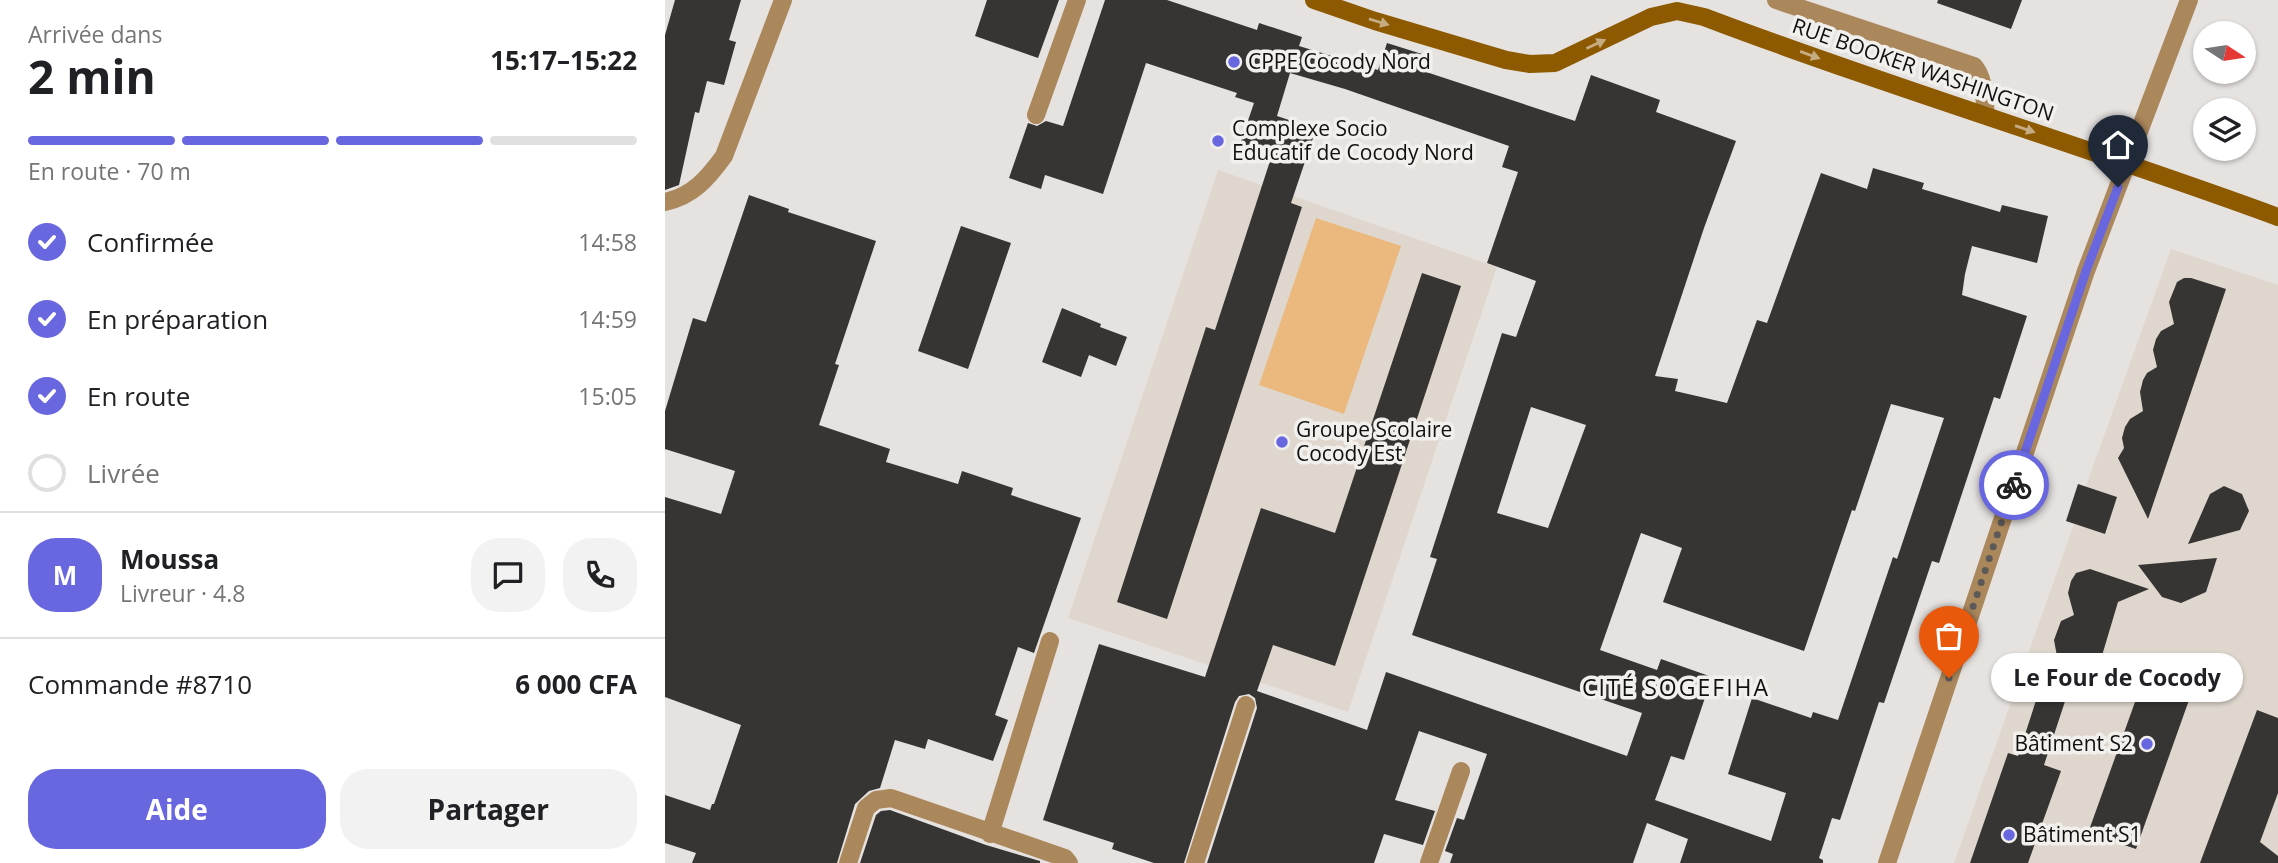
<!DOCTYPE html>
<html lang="fr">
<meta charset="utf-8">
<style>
:root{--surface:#fff;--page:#f2f2f2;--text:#202124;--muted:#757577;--line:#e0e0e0;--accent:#6967e0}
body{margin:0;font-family:"Open Sans",sans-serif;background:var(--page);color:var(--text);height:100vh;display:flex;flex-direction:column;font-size:26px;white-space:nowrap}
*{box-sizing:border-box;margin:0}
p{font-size:23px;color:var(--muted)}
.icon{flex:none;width:38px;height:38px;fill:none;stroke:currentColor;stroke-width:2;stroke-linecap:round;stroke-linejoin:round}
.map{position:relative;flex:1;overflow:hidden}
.details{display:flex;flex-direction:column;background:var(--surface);width:665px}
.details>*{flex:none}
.needle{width:46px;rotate:102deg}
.buttons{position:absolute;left:1528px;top:21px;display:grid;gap:14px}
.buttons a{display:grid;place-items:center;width:63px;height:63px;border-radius:50%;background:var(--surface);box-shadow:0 2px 5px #0004;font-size:35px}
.pin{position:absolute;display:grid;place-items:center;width:60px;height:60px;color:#fff;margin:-72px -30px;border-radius:50% 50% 50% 0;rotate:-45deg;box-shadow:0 0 7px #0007}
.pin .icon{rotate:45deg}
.courier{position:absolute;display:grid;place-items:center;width:70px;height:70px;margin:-35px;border:5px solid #6967e0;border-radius:50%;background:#fff;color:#222;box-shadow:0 2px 9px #0007}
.bubble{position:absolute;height:49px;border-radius:24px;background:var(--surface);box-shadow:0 2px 5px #0004;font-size:23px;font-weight:700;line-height:49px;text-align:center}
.headline em{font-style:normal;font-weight:700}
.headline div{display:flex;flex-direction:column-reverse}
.headline{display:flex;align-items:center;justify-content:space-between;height:119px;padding:0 28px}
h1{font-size:46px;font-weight:700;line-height:52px}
.bar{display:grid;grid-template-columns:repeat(4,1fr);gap:10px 7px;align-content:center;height:84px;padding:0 28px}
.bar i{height:9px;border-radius:5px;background:var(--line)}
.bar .selected{background:var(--accent)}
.bar p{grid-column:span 4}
.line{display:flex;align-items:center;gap:18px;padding:0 28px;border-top:2px solid var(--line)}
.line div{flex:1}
.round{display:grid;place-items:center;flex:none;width:74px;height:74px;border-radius:28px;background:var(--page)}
ol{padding:0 28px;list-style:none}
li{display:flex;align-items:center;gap:21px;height:77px}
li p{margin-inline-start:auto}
li .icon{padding:7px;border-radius:50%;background:var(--accent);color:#fff;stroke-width:4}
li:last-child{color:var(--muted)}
li i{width:38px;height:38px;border:4px solid var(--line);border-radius:50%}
.action{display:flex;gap:14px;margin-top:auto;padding:14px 28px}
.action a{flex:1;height:80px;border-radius:28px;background:var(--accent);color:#fff;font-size:28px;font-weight:700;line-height:80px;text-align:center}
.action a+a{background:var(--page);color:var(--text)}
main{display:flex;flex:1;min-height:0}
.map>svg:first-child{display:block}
.built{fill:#dfd7ce}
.garden{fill:#ebb87e}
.building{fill:#363533;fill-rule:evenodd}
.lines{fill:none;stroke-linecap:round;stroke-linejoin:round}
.lane{stroke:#ab875c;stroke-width:18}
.street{stroke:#ab875c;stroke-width:18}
.secondary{stroke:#8d5901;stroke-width:18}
.oneway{fill:#c5ac83}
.done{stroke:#5b5a59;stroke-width:7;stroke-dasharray:0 12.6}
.route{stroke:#6967e0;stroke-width:9}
.poi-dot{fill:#6967e0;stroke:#f2f0ed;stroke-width:2.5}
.labels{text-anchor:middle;stroke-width:7;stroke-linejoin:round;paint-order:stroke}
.poi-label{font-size:21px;fill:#111010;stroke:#f2f0ed;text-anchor:start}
.street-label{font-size:21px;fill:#111010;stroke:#f2f0ed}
.neighbourhood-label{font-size:23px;letter-spacing:2px;fill:#111010;stroke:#f2f0ed}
</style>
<main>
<section class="details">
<div class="headline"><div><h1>2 min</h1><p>Arrivée dans</p></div><em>15:17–15:22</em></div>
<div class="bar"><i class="selected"></i><i class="selected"></i><i class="selected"></i><i></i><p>En route · 70 m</p></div>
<ol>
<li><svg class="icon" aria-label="check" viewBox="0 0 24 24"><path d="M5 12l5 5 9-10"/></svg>Confirmée<p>14:58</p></li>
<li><svg class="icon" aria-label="check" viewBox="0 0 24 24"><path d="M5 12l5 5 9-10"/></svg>En préparation<p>14:59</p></li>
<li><svg class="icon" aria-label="check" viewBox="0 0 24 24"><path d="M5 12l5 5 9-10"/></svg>En route<p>15:05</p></li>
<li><i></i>Livrée</li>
</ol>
<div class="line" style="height:126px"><b class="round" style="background:var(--accent);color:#fff">M</b><div><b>Moussa</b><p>Livreur · 4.8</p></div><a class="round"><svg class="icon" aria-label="chat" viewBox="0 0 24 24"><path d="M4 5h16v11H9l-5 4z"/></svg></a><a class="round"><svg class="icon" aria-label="phone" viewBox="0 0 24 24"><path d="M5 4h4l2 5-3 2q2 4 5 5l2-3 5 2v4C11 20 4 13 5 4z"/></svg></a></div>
<div class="line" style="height:91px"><div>Commande #8710</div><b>6 000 CFA</b></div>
<div class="action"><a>Aide</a><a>Partager</a></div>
</section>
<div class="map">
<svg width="1613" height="863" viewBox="0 0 1613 863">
<rect width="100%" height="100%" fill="#e5e2e0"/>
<!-- built -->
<path class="built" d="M 553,170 L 832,267 L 683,712 L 403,618 Z
M 1506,249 L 1613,285 L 1613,863 L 1289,863 L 1409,524 L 1401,521 L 1413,484 L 1421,486 Z"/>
<!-- garden -->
<path class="garden" d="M 651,218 L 736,246 L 679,414 L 594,385 Z"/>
<!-- building -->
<path class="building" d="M 10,0 L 76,0 L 64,40 L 71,42 L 59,85 L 42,81 L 34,113 L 30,112 L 14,185 L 0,190 L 0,35 Z
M 322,0 L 394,0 L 373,58 L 310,36 Z
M 440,0 L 502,0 L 592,30 L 594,23 L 637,37 L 634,46 L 713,70 L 722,43 L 757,54 L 752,69 L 910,121 L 926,75 L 995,100 L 991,112 L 1071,141 L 1039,228 L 990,376 L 1013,379 L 1010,391 L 1062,403 L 1092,320 L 1102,323 L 1156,173 L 1202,189 L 1208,168 L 1259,183 L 1257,189 L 1335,212 L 1337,205 L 1383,216 L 1372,263 L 1307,246 L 1300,274 L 1297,295 L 1362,316 L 1335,399 L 1329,397 L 1274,563 L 1267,561 L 1219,703 L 1214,702 L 1175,820 L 1167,818 L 1154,858 L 1158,860 L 1158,863 L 1015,863 L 1023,839 L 982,823 L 968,863 L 785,863 L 788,854 L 780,851 L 792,818 L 799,820 L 822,754 L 754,731 L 730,800 L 770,811 L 758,845 L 719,834 L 709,863 L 542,863 L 592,708 L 590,698 L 584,694 L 574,696 L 570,702 L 519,863 L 489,863 L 447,849 L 449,843 L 378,820 L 434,644 L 540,677 L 596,508 L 670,533 L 757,273 L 796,286 L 670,666 L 608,645 L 592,691 L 702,730 L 721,672 L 962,756 L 977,713 L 747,635 L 772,559 L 765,557 L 837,333 L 851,337 L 871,281 L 822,263 L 853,172 L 837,167 L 844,146 L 680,89 L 625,73 L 612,116 L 651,129 L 626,203 L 637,207 L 502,619 L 452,602 L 541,327 L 550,330 L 605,161 L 573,150 L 589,103 L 570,97 L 572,93 L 481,63 L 438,194 L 380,175 L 376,189 L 344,178 L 363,123 L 372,126 L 381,121 L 398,126 ZM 1226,404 L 1279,418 L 1232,559 L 1228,557 L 1173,720 L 1148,712 L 1146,718 L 1087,698 L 1063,774 L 1121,793 L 1106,841 L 990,800 L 1006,756 L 1019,760 L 1047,677 L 996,659 L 992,670 L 935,650 L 976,533 L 1017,548 L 998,602 L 1139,651 L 1187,510 L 1190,511 ZM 866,407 L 921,425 L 883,528 L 832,513 Z
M 1273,0 L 1357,0 L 1346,29 L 1272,3 Z
M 84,195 L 124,209 L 123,212 L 211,241 L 170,364 L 174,365 L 154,425 L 225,449 L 221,462 L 293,484 L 297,471 L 348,488 L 346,495 L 416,518 L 369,653 L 353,647 L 330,715 L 343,720 L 328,761 L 263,739 L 260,749 L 230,740 L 215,788 L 204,791 L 190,804 L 172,863 L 27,863 L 31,853 L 0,843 L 0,795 L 45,810 L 47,804 L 49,804 L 76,725 L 0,697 L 0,497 L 56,514 L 70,471 L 0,449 L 0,411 L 28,318 L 41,322 Z
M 296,226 L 346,243 L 303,369 L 253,351 Z
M 1519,278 L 1526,278 L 1561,289 L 1483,519 L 1453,458 L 1459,448 L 1457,438 L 1460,427 L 1465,419 L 1478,411 L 1475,392 L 1478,380 L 1482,373 L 1492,367 L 1488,350 L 1491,339 L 1496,331 L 1509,324 L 1504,302 L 1512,282 Z
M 397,308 L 436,324 L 435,327 L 462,337 L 451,366 L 424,355 L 416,377 L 377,362 Z
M 1413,484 L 1452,497 L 1440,534 L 1401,521 Z
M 1559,486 L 1577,494 L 1584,511 L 1575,530 L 1523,544 L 1545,494 Z
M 1552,558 L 1541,592 L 1516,603 L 1497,597 L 1473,565 Z
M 1425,569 L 1484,589 L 1453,602 L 1433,669 L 1413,662 L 1379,765 L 1396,771 L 1363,863 L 1305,863 L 1343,753 L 1353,756 L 1377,682 L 1398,689 L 1389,640 L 1396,621 L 1409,615 L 1403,593 L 1406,581 L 1411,573 Z
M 1500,658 L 1526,666 L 1529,686 L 1471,849 L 1423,833 L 1484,663 Z
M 1592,710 L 1613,718 L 1613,793 L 1595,842 L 1613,856 L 1613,863 L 1535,863 Z
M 225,810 L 321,845 L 375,861 L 375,863 L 195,863 L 211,815 L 216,811 Z"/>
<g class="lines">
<!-- lane -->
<path class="lane" d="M 1111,0 L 1309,66 C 1320,78 1319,100 1321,115
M 371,115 L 412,0
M 325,834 L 385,641
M 183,863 L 201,808 L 211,800 L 226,798 L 400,858 L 404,863
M 530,863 L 581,705
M 764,863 L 796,771"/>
<!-- street -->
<path class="street" d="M 0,202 C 28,196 43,178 59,156 L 118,0
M 1222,863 L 1421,271 L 1524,0"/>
<!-- secondary -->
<path class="secondary" d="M 649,0 L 710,21 L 841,60 L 865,64 L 890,63 L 986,17 L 1012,11 L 1039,17 C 1229,89 1423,147 1613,217"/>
</g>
<!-- one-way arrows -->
<defs><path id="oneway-solid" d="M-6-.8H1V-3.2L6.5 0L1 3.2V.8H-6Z" transform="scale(1.75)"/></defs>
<g class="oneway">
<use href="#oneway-solid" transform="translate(714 22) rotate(17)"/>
<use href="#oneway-solid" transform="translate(931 44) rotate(-25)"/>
<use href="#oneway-solid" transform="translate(1145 55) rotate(20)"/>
<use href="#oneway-solid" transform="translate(1360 129) rotate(19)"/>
</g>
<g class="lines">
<!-- done -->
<path class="done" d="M 1284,678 L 1349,485"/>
<!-- route -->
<path class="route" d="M 1349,485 L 1421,271 L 1453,187"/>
</g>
<!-- markers -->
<g class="poi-dot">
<circle cx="569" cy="62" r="7"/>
<circle cx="553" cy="141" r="7"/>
<circle cx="617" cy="442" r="7"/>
<circle cx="1482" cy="744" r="7"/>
<circle cx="1344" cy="835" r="7"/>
</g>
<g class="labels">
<!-- poi labels -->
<g class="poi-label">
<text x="583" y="69">CPPE Cocody Nord</text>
<text x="567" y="136">Complexe Socio<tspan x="567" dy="24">Educatif de Cocody Nord</tspan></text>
<text x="631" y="437">Groupe Scolaire<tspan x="631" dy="24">Cocody Est</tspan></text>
<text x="1468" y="751" text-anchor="end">Bâtiment S2</text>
<text x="1358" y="842">Bâtiment S1</text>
</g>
<!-- street labels -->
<g class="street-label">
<text transform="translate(1258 70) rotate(19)" y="7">RUE BOOKER WASHINGTON</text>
</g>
<!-- neighbourhood labels -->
<g class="neighbourhood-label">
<text x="1011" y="696">CITÉ SOGEFIHA</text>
</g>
</g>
</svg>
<div class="buttons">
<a><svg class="needle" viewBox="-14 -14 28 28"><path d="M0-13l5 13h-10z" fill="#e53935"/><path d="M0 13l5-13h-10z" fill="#757577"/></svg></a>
<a><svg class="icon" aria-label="layers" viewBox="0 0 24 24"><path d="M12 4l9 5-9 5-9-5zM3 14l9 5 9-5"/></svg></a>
</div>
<div class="pin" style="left:1284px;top:678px;background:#ea580c"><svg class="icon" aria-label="bag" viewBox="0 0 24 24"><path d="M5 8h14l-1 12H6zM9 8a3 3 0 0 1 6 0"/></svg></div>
<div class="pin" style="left:1453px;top:187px;background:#1f2937"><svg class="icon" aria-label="home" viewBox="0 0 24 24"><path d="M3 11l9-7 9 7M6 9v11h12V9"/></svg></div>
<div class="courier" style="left:1349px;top:485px"><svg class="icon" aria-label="bike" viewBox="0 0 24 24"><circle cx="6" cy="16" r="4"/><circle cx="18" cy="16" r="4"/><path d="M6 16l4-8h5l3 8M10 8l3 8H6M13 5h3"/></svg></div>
<div class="bubble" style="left:1326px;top:653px;width:252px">Le Four de Cocody</div>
</div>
</main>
